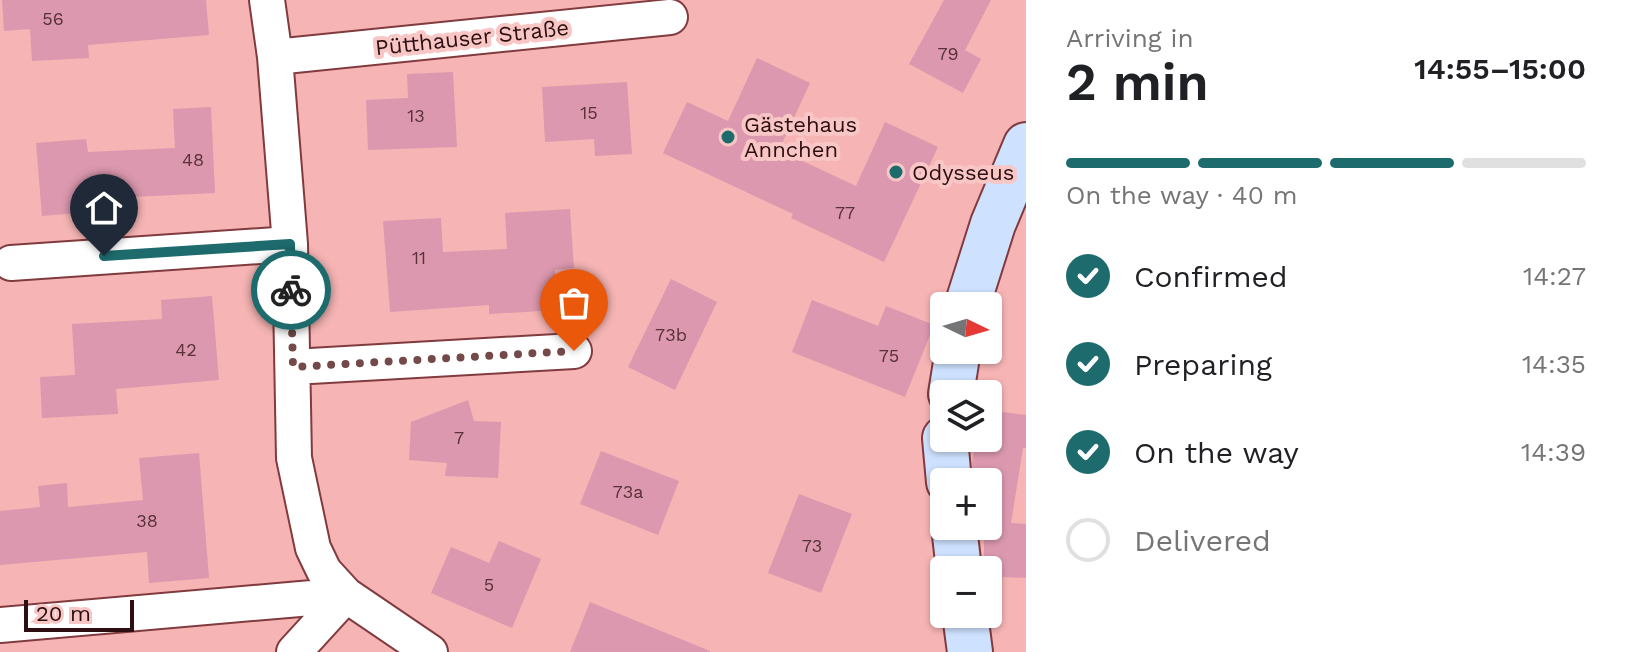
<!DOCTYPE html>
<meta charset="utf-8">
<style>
:root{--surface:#fff;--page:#f2f2f2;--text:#202124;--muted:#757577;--line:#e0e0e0;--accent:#1e6b6d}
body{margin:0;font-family:"Work Sans",sans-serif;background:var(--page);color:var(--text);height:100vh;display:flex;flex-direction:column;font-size:30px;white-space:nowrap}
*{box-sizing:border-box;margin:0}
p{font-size:26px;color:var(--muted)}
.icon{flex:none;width:44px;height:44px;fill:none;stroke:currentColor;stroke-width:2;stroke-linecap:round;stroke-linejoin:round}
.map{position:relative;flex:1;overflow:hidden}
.drawer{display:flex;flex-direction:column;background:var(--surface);width:600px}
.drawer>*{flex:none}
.needle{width:52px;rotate:95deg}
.fabs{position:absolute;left:930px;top:292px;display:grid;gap:16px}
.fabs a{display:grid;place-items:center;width:72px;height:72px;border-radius:8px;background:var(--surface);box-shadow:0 2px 6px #0004;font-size:40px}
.scale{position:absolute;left:24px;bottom:20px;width:110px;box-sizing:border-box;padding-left:8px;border:4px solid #2d0f11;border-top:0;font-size:22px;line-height:28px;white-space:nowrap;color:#2d0f11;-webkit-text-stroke:6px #f9c6c6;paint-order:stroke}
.pin{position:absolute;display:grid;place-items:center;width:68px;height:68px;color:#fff;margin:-82px -34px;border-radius:50% 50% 50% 0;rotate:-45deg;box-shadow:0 0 8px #0007}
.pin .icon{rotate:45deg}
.courier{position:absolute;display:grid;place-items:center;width:80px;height:80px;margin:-40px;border:6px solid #1e6b6d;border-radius:50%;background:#fff;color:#222;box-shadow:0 2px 10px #0007}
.overview em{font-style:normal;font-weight:600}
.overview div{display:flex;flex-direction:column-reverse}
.overview{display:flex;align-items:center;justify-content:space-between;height:136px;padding:0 40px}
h1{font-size:52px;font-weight:600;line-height:60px}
.bar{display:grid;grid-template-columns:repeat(4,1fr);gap:12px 8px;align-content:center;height:96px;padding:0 40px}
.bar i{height:10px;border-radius:6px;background:var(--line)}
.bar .on{background:var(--accent)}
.bar p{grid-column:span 4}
ol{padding:0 40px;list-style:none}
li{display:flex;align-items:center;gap:24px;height:88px}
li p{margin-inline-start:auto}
li .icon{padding:8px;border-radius:50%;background:var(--accent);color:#fff;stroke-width:4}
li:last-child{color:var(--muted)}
li i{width:44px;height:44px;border:4px solid var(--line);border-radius:50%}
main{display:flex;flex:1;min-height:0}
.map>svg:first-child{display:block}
.building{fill:#dc98ae}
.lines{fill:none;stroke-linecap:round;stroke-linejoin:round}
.street-casing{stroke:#813b3f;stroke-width:38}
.secondary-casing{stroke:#813b3f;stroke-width:48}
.street{stroke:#fff;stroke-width:34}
.secondary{stroke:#cee1ff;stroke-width:44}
.done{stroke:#73494a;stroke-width:8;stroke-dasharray:0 14.4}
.route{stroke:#1e6b6d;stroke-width:10}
.poi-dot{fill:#1e6b6d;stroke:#f9c6c6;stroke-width:3}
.labels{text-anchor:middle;stroke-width:8;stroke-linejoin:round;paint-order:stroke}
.number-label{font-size:18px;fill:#593138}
.street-label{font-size:22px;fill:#2d0f11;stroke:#f9c6c6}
.poi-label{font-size:22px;fill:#2d0f11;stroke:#f9c6c6;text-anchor:start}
</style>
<main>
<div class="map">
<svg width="1026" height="652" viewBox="0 0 1026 652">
<rect width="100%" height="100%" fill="#f6b4b4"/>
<!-- building -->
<path class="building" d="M 2,0 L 206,0 L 209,35 L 88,45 L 89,58 L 32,61 L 30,29 L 4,31 Z
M 944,0 L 991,0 L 965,50 L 981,59 L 963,93 L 909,64 Z
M 757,58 L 810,83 L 779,150 L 856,186 L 885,122 L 938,147 L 884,262 L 791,218 L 793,214 L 663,153 L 687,102 L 728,121 Z
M 453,72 L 457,147 L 368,150 L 366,100 L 408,98 L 407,74 Z
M 627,82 L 632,154 L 595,156 L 594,139 L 545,142 L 542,87 Z
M 211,107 L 215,193 L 91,199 L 92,212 L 42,216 L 36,143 L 86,139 L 88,152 L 175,148 L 173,109 Z
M 570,209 L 574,268 L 555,270 L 558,310 L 489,314 L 489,305 L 390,312 L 383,221 L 441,218 L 443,252 L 507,249 L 505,213 Z
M 671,279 L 717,302 L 675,390 L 628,367 Z
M 212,296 L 219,380 L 116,389 L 118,414 L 42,418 L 40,377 L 75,375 L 72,324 L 162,319 L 161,300 Z
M 812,300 L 878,326 L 886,306 L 934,325 L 905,397 L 792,352 Z
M 468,400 L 474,421 L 501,422 L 498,478 L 445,476 L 447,463 L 409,460 L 411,422 Z
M 988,410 L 1026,415 L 1026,448 L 1023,448 L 1011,523 L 1026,524 L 1026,578 L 1003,577 L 1002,582 L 988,581 L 988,570 L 984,570 L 984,526 L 988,526 L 988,482 L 987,479 L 974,477 L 972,464 L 976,438 L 988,438 Z
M 601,451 L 679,481 L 658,535 L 580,504 Z
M 199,453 L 209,578 L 149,583 L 147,552 L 0,565 L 0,511 L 40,507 L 38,486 L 67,483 L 68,507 L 143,500 L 139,458 Z
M 799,494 L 852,514 L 821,593 L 768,573 Z
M 499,541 L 541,559 L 512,628 L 431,593 L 451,547 L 489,563 Z
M 590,602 L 710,651 L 710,652 L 570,652 Z"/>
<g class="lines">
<defs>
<path id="street" d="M 267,0 L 275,57 L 290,244 L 294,458 L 313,548 L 324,571 L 346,595 L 430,652
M 275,57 L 670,17
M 11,263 L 290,244
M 293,367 L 574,351
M 0,625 L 346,595
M 294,652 L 346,595"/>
<path id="secondary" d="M 967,306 L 993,224 L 1026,145
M 951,394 L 958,350
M 945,438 L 949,482
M 954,526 L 959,570
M 965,614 L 970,652"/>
</defs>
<!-- street casing -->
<use href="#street" class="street-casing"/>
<!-- secondary casing -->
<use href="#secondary" class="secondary-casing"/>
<!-- street -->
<use href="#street" class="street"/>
<!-- secondary -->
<use href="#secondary" class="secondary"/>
</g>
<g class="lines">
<!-- done -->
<path class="done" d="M 291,290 L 293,367 L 574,351"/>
<!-- route -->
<path class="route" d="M 104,256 L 290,244 L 291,290"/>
</g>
<!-- markers -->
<g class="poi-dot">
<circle cx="728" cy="137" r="8"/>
<circle cx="896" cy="172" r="8"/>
</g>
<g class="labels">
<!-- number labels -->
<g class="number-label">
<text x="53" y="25">56</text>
<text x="948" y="60">79</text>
<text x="589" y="119">15</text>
<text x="416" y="122">13</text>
<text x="193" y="166">48</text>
<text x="845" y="219">77</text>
<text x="419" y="264">11</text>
<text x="671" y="341">73b</text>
<text x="186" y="356">42</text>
<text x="889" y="362">75</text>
<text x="459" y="444">7</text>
<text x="628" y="498">73a</text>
<text x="147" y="527">38</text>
<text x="812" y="552">73</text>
<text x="489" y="591">5</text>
</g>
<!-- street labels -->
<g class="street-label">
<text transform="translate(472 37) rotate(-6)" y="8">Pütthauser Straße</text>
</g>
<!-- poi labels -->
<g class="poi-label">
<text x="744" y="132">Gästehaus<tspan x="744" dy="25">Annchen</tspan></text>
<text x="912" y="180">Odysseus</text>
</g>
</g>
</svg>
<div class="fabs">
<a><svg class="needle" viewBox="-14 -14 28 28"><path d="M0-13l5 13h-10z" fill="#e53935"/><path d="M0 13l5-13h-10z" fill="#757577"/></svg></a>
<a><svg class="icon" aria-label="layers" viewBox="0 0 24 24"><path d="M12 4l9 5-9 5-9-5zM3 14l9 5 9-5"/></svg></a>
<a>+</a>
<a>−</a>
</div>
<div class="scale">20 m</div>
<div class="pin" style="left:574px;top:351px;background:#ea580c"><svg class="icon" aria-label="bag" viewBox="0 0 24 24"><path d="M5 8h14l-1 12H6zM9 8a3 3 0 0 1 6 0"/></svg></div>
<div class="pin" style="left:104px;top:256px;background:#1f2937"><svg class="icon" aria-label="home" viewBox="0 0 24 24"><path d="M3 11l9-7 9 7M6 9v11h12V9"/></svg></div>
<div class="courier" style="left:291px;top:290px"><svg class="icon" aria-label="bike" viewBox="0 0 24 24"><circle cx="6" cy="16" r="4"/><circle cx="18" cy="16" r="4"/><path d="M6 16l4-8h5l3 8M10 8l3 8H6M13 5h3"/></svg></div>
</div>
<section class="drawer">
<div class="overview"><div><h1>2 min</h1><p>Arriving in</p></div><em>14:55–15:00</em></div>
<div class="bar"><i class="on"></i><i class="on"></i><i class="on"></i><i></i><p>On the way · 40 m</p></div>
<ol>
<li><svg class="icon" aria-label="check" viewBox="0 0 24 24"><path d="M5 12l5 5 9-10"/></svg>Confirmed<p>14:27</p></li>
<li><svg class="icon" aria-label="check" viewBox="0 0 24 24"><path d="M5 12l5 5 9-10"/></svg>Preparing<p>14:35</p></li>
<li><svg class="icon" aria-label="check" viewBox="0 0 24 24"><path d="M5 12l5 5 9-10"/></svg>On the way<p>14:39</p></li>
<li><i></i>Delivered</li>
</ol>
</section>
</main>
